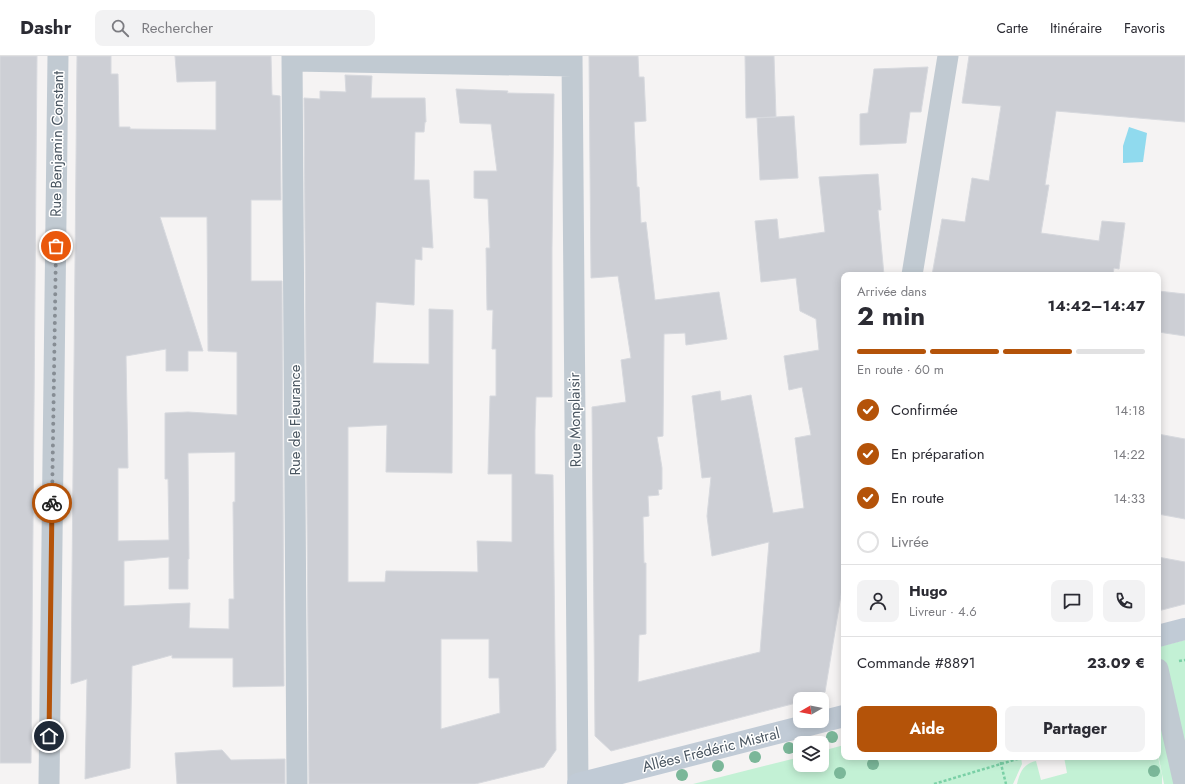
<!DOCTYPE html>
<html lang="fr">
<meta charset="utf-8">
<style>
:root{--surface:#fff;--page:#f2f2f3;--text:#2b2b33;--muted:#7c7c81;--line:#e1e1e2;--accent:#b45309}
body{margin:0;font-family:Jost,sans-serif;background:var(--page);color:var(--text);height:100vh;display:flex;flex-direction:column;font-size:15px;white-space:nowrap}
*{box-sizing:border-box;margin:0}
p{font-size:13px;color:var(--muted)}
.icon{flex:none;width:22px;height:22px;fill:none;stroke:currentColor;stroke-width:2;stroke-linecap:round;stroke-linejoin:round}
.map{position:relative;flex:1;overflow:hidden}
.details{position:absolute;left:841px;top:216px;width:320px;height:488px;display:flex;flex-direction:column;background:var(--surface);border-radius:8px;box-shadow:0 2px 10px #0003}
.details>*{flex:none}
.needle{width:26px;rotate:261deg}
.fabs{position:absolute;left:793px;top:636px;display:grid;gap:8px}
.fabs a{display:grid;place-items:center;width:36px;height:36px;border-radius:8px;background:var(--surface);box-shadow:0 2px 10px #0003;font-size:20px}
.pin{position:absolute;display:grid;place-items:center;width:34px;height:34px;color:#fff;margin:-17px;border:2px solid #fff;border-radius:50%;box-shadow:0 1px 4px #0007}
.courier{position:absolute;display:grid;place-items:center;width:40px;height:40px;margin:-20px;border:3px solid #b45309;border-radius:50%;background:#fff;color:#222;box-shadow:0 1px 5px #0007}
.overview em{font-style:normal;font-weight:700}
.overview div{display:flex;flex-direction:column-reverse}
.overview{display:flex;align-items:center;justify-content:space-between;height:68px;padding:0 16px}
h1{font-size:26px;font-weight:700;line-height:30px}
.bar{display:grid;grid-template-columns:repeat(4,1fr);gap:6px 4px;align-content:center;height:48px;padding:0 16px}
.bar i{height:5px;border-radius:3px;background:var(--line)}
.bar .selected{background:var(--accent)}
.bar p{grid-column:span 4}
.line{display:flex;align-items:center;gap:10px;padding:0 16px;border-top:1px solid var(--line)}
.line div{flex:1}
.round{display:grid;place-items:center;flex:none;width:42px;height:42px;border-radius:8px;background:var(--page)}
ol{padding:0 16px;list-style:none}
li{display:flex;align-items:center;gap:12px;height:44px}
li p{margin-inline-start:auto}
li .icon{padding:4px;border-radius:50%;background:var(--accent);color:#fff;stroke-width:4}
li:last-child{color:var(--muted)}
li i{width:22px;height:22px;border:2px solid var(--line);border-radius:50%}
.cta{display:flex;gap:8px;margin-top:auto;padding:8px 16px}
.cta a{flex:1;height:46px;border-radius:8px;background:var(--accent);color:#fff;font-size:16px;font-weight:700;line-height:46px;text-align:center}
.cta a+a{background:var(--page);color:var(--text)}
header{display:flex;align-items:center;gap:24px;box-sizing:border-box;height:56px;padding:0 20px;background:var(--surface);border-bottom:1px solid var(--line)}
header strong{font-size:19px}
nav{display:flex;gap:22px;margin-inline-start:auto;font-size:14px}
.search{width:280px;height:36px;background:var(--page);display:flex;align-items:center;gap:10px;box-sizing:border-box;padding:0 14px;border-radius:8px;color:var(--muted);font-size:15px}
.map>svg:first-child{display:block}
.green{fill:#c3f1d5}
.water{fill:#90daee}
.building{fill:#cdcfd5;stroke:#d7d9de;fill-rule:evenodd}
.lines{fill:none;stroke-linecap:round;stroke-linejoin:round}
.path{stroke:#7ad0a6;stroke-width:2.5;stroke-dasharray:3 2;stroke-linecap:butt}
.minor{stroke:#c1cad2;stroke-width:21}
.secondary{stroke:#c1cbd6;stroke-width:22}
.tree{fill:#7bb799}
.done{stroke:#868d94;stroke-width:4;stroke-dasharray:0 7.2}
.route{stroke:#b45309;stroke-width:5}
.labels{text-anchor:middle;stroke-width:3;stroke-linejoin:round;paint-order:stroke}
.street-label{font-size:15px;fill:#4a5661;stroke:#fff}
</style>
<header>
<strong>Dashr</strong>
<div class="search"><svg class="icon" aria-label="search" viewBox="0 0 24 24"><circle cx="10" cy="10" r="6"/><path d="M15 15l6 6"/></svg>Rechercher</div>
<nav><a>Carte</a><a>Itinéraire</a><a>Favoris</a></nav>
</header>
<div class="map">
<svg width="1185" height="728" viewBox="0 0 1185 728">
<rect width="100%" height="100%" fill="#f5f3f3"/>
<!-- green -->
<path class="green" d="M 1185,584 L 1185,728 L 1164,728 L 1158,698 L 1158,591 Z
M 844,689 L 844,701 L 1021,701 L 1022,708 L 1013,728 L 693,728 L 800,701 L 800,709 L 822,709 L 822,695 Z
M 1064,701 L 1158,701 L 1162,719 L 1162,728 L 1017,728 C 1020,716 1023,708 1036,705 L 1041,724 L 1067,717 Z"/>
<!-- water -->
<path class="water" d="M 1129,71 L 1147,77 L 1143,106 L 1123,107 L 1123,90 Z"/>
<!-- building -->
<path class="building" d="M 0,0 L 37,0 L 31,707 L 0,707 Z
M 77,0 L 111,0 L 111,18 L 118,18 L 119,71 L 130,71 L 130,73 L 216,74 L 216,25 L 177,26 L 175,0 L 271,0 L 272,39 L 280,40 L 281,144 L 251,144 L 251,225 L 282,225 L 284,630 L 233,631 L 233,602 L 172,602 L 172,599 L 132,610 L 130,712 L 85,723 L 87,623 L 71,628 ZM 160,161 L 207,161 L 208,295 L 237,296 L 237,359 L 188,356 L 165,357 L 165,423 L 168,423 L 169,484 L 118,485 L 118,412 L 128,412 L 126,300 L 166,293 L 166,315 L 188,315 L 188,295 L 203,295 ZM 235,396 L 235,446 L 233,446 L 234,543 L 229,543 L 229,573 L 189,572 L 190,547 L 124,550 L 124,505 L 169,501 L 169,533 L 188,533 L 188,503 L 189,503 L 188,397 Z
M 589,0 L 638,0 L 639,21 L 644,21 L 646,65 L 634,66 L 637,131 L 639,131 L 641,167 L 646,166 L 655,244 L 719,236 L 727,283 L 686,289 L 685,277 L 664,278 L 663,380 L 657,381 L 662,412 L 662,433 L 658,434 L 659,439 L 648,440 L 649,460 L 643,461 L 644,507 L 646,507 L 646,578 L 639,579 L 638,626 L 760,596 L 769,486 L 712,500 L 707,460 L 711,421 L 702,422 L 692,340 L 720,335 L 721,345 L 751,339 L 773,457 L 804,452 L 795,382 L 811,379 L 802,331 L 789,334 L 784,300 L 819,294 L 816,263 L 800,255 L 796,222 L 761,226 L 755,165 L 777,163 L 779,183 L 825,176 L 819,121 L 878,118 L 881,154 L 878,154 L 884,219 L 844,219 L 844,521 L 825,636 L 820,641 L 813,643 L 800,643 L 800,646 L 611,695 L 595,680 L 592,351 L 626,346 L 621,304 L 631,302 L 618,220 L 591,222 Z
M 745,0 L 774,0 L 776,61 L 746,62 Z
M 969,0 L 1185,0 L 1185,66 L 1056,55 L 1045,129 L 1049,129 L 1041,177 L 1099,185 L 1102,165 L 1125,167 L 1119,213 L 1114,212 L 1113,219 L 932,219 L 942,163 L 965,166 L 972,122 L 989,125 L 1001,50 L 962,47 Z
M 928,11 L 921,56 L 910,56 L 906,87 L 860,89 L 860,58 L 868,57 L 874,13 Z
M 345,19 L 372,20 L 371,42 L 425,42 L 426,66 L 425,66 L 424,76 L 415,76 L 414,124 L 429,124 L 433,192 L 422,191 L 422,204 L 415,203 L 414,249 L 376,246 L 373,307 L 429,308 L 429,253 L 453,254 L 452,417 L 386,416 L 387,369 L 348,371 L 348,526 L 385,526 L 386,515 L 478,516 L 477,485 L 512,486 L 512,418 L 488,418 L 490,340 L 496,340 L 496,293 L 492,293 L 493,254 L 487,254 L 486,192 L 490,192 L 488,143 L 474,142 L 474,115 L 497,115 L 491,68 L 460,67 L 456,33 L 508,35 L 507,37 L 554,38 L 552,191 L 552,341 L 536,341 L 535,374 L 535,418 L 553,419 L 556,694 L 544,711 L 475,728 L 309,728 L 304,42 L 320,43 L 320,35 L 346,36 ZM 441,583 L 489,583 L 489,622 L 499,622 L 500,657 L 441,673 Z
M 794,60 L 798,122 L 760,124 L 757,62 Z
M 1158,235 L 1185,238 L 1185,280 L 1158,276 Z
M 1158,378 L 1185,383 L 1185,463 L 1158,458 Z
M 1158,501 L 1185,506 L 1185,548 L 1158,555 Z
M 222,694 L 231,704 L 285,703 L 285,728 L 177,728 L 175,697 Z"/>
<g class="lines">
<!-- path -->
<path class="path" d="M 1179,605 L 1185,604
M 1001,701 L 1001,708 L 1006,728
M 934,728 L 1024,701"/>
<!-- minor -->
<path class="minor" d="M 292,0 L 297,728
M 572,0 L 578,728
M 293,5 L 572,10
M 912,219 L 948,0
M 1158,613 L 1184,728
M 49,728 L 58,0"/>
<!-- secondary -->
<path class="secondary" d="M 1158,580 L 1185,573
M 578,728 L 844,660"/>
</g>
<!-- trees -->
<g class="tree">
<circle cx="832" cy="681" r="6"/>
<circle cx="789" cy="692" r="6"/>
<circle cx="755" cy="701" r="6"/>
<circle cx="873" cy="708" r="6"/>
<circle cx="718" cy="710" r="6"/>
<circle cx="1154" cy="715" r="6"/>
<circle cx="840" cy="717" r="6"/>
<circle cx="682" cy="719" r="6"/>
</g>
<g class="lines">
<!-- done -->
<path class="done" d="M 52,447 L 56,190"/>
<!-- route -->
<path class="route" d="M 49,680 L 52,447"/>
</g>
<g class="labels">
<!-- street labels -->
<g class="street-label">
<text transform="translate(57 88) rotate(-89)" y="5">Rue Benjamin Constant</text>
<text transform="translate(295 364) rotate(-90)" y="5">Rue de Fleurance</text>
<text transform="translate(575 364) rotate(-91)" y="5">Rue Monplaisir</text>
<text transform="translate(711 694) rotate(-14)" y="5">Allées Frédéric Mistral</text>
</g>
</g>
</svg>
<div class="fabs">
<a><svg class="needle" viewBox="-14 -14 28 28"><path d="M0-13l5 13h-10z" fill="#e53935"/><path d="M0 13l5-13h-10z" fill="#7c7c81"/></svg></a>
<a><svg class="icon" aria-label="layers" viewBox="0 0 24 24"><path d="M12 4l9 5-9 5-9-5zM3 14l9 5 9-5"/></svg></a>
</div>
<div class="pin" style="left:56px;top:190px;background:#ea580c"><svg class="icon" aria-label="bag" viewBox="0 0 24 24"><path d="M5 8h14l-1 12H6zM9 8a3 3 0 0 1 6 0"/></svg></div>
<div class="pin" style="left:49px;top:680px;background:#1f2937"><svg class="icon" aria-label="home" viewBox="0 0 24 24"><path d="M3 11l9-7 9 7M6 9v11h12V9"/></svg></div>
<div class="courier" style="left:52px;top:447px"><svg class="icon" aria-label="bike" viewBox="0 0 24 24"><circle cx="6" cy="16" r="4"/><circle cx="18" cy="16" r="4"/><path d="M6 16l4-8h5l3 8M10 8l3 8H6M13 5h3"/></svg></div>
<section class="details">
<div class="overview"><div><h1>2 min</h1><p>Arrivée dans</p></div><em>14:42–14:47</em></div>
<div class="bar"><i class="selected"></i><i class="selected"></i><i class="selected"></i><i></i><p>En route · 60 m</p></div>
<ol>
<li><svg class="icon" aria-label="check" viewBox="0 0 24 24"><path d="M5 12l5 5 9-10"/></svg>Confirmée<p>14:18</p></li>
<li><svg class="icon" aria-label="check" viewBox="0 0 24 24"><path d="M5 12l5 5 9-10"/></svg>En préparation<p>14:22</p></li>
<li><svg class="icon" aria-label="check" viewBox="0 0 24 24"><path d="M5 12l5 5 9-10"/></svg>En route<p>14:33</p></li>
<li><i></i>Livrée</li>
</ol>
<div class="line" style="height:72px"><a class="round"><svg class="icon" aria-label="person" viewBox="0 0 24 24"><circle cx="12" cy="8" r="4"/><path d="M4 21q1-7 8-7t8 7"/></svg></a><div><b>Hugo</b><p>Livreur · 4.6</p></div><a class="round"><svg class="icon" aria-label="chat" viewBox="0 0 24 24"><path d="M4 5h16v11H9l-5 4z"/></svg></a><a class="round"><svg class="icon" aria-label="phone" viewBox="0 0 24 24"><path d="M5 4h4l2 5-3 2q2 4 5 5l2-3 5 2v4C11 20 4 13 5 4z"/></svg></a></div>
<div class="line" style="height:52px"><div>Commande #8891</div><b>23.09 €</b></div>
<div class="cta"><a>Aide</a><a>Partager</a></div>
</section>
</div>
